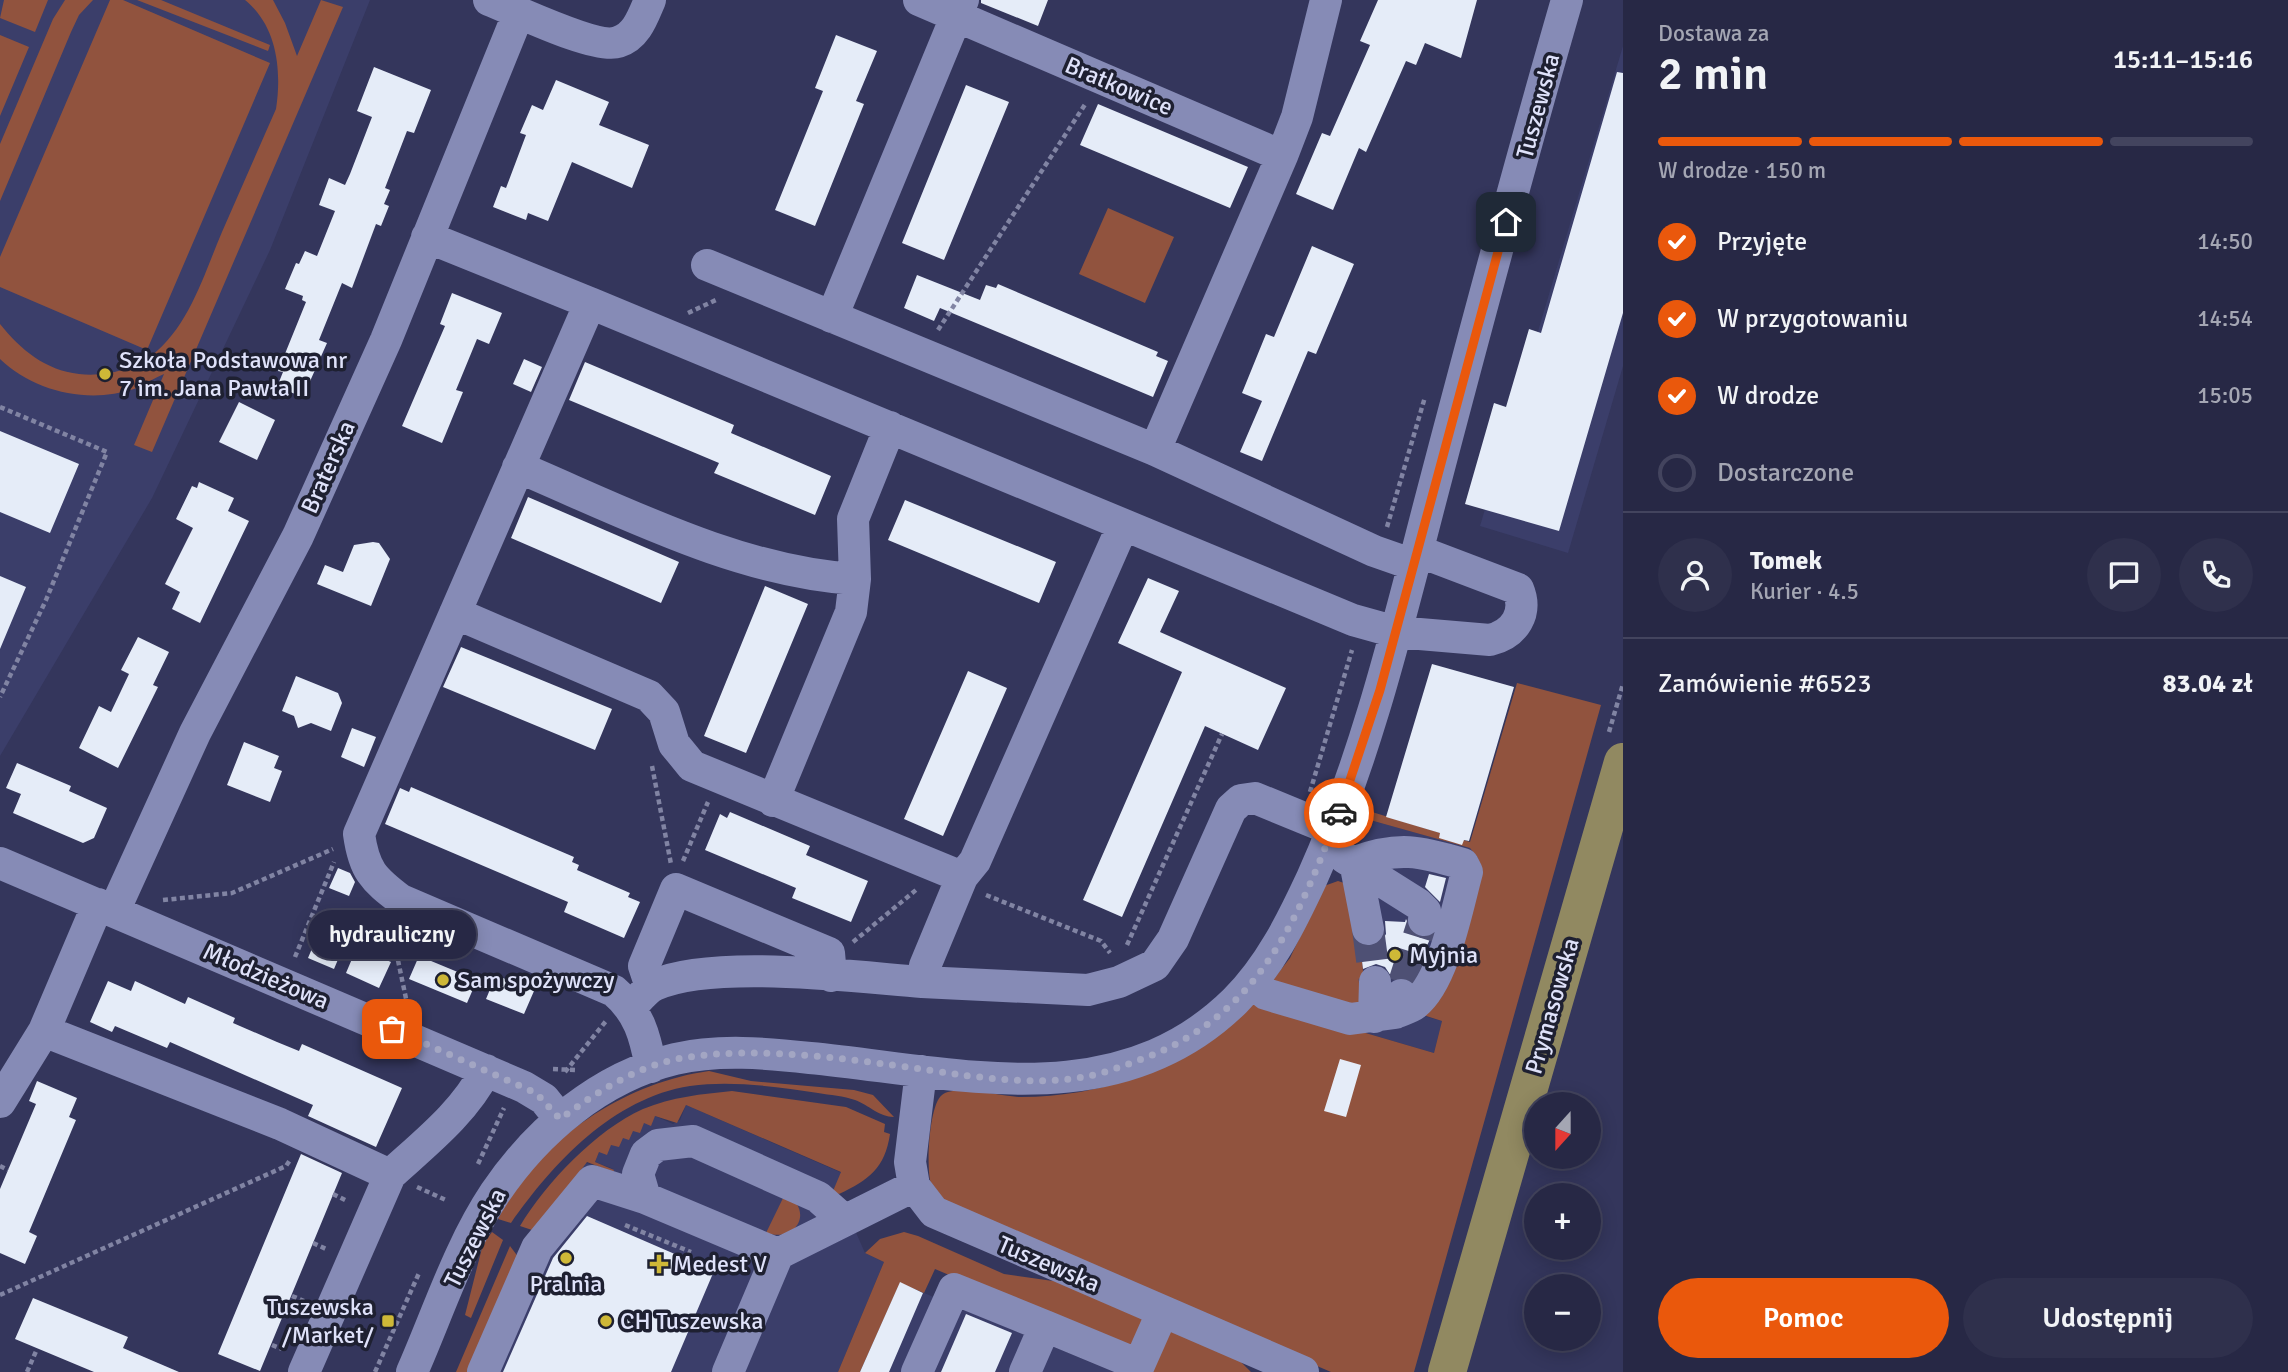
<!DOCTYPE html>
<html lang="pl">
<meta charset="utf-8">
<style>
:root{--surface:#272845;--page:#2f304c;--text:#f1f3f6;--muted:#a4a6b3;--line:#43445e;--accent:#ea580c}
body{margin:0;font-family:Signika,sans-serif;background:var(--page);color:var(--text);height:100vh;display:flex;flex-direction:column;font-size:26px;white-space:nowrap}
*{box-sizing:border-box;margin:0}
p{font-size:23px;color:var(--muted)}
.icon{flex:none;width:38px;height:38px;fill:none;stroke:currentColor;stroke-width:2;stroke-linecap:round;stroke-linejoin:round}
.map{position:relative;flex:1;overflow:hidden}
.drawer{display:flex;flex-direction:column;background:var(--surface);width:665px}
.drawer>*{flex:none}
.needle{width:46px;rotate:201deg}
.tools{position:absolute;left:1524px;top:1092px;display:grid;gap:14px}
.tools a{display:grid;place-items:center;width:77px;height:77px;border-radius:50%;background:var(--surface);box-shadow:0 4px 18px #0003,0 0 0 2px var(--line);font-size:35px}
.pin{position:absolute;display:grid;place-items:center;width:60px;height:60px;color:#fff;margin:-30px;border-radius:14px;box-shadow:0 4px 10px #0006}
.courier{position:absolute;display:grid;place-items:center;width:70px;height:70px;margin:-35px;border:5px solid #ea580c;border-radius:50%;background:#fff;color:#222;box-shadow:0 2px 9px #0007}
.bubble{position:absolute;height:49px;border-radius:24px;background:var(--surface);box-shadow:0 4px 18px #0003,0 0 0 2px var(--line);font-size:23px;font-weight:600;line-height:49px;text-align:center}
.head em{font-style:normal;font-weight:600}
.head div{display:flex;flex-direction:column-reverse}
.head{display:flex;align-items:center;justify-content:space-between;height:119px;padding:0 35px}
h1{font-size:46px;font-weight:600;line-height:52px}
.bar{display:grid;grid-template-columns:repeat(4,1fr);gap:10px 7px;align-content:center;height:84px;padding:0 35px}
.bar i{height:9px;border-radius:5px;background:var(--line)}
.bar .current{background:var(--accent)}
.bar p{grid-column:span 4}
.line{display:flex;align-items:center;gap:18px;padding:0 35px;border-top:2px solid var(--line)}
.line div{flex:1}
.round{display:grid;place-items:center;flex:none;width:74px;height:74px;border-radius:37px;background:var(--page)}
ol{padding:0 35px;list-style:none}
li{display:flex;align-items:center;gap:21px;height:77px}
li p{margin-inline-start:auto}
li .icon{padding:7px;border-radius:50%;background:var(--accent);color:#fff;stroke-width:4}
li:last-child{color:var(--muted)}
li i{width:38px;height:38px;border:4px solid var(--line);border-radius:50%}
.action{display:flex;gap:14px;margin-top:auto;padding:14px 35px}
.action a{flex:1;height:80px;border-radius:42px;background:var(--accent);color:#fff;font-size:28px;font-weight:600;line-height:80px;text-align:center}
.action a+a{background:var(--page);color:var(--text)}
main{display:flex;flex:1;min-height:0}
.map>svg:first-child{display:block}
.built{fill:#3b3e6a}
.green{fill:#91533e}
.building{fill:#e5ecf8}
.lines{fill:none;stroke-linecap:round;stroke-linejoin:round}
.minor-tunnel{stroke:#4e5074;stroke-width:32;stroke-dasharray:32 16;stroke-linecap:butt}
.path{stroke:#8184a3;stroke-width:4.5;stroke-dasharray:5 3.5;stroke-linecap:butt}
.minor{stroke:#868bb6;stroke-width:32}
.major{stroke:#918961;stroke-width:38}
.done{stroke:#a3a6c3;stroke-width:7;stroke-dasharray:0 12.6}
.route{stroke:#ea580c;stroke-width:9}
.poi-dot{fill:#ceb837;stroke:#1e2031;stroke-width:2.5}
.labels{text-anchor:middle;stroke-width:7;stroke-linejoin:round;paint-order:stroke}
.street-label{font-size:24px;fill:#dfe2fa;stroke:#1e2031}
.poi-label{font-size:24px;fill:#dfe2fa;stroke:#1e2031;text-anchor:start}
</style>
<main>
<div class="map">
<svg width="1623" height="1372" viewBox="0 0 1623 1372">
<rect width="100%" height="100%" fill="#34365c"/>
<!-- built -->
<path class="built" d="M 0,0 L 370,0 L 270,250 L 152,498 L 0,756 Z
M 1623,46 L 1623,366 L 1568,553 L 1480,526 Z
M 1370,820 L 1471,848 L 1478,858 L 1479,869 L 1424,1016 L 1442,1021 L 1434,1053 L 1263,1003 L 1365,983 L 1358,931 L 1344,883 Z
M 686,1105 L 842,1173 L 833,1191 L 839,1194 L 865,1253 L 884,1262 L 838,1372 L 471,1372 L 519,1258 L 516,1253 L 585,1163 L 614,1169 L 595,1162 L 599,1152 L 655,1116 L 673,1124 L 680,1120 Z
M 900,1283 L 1114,1372 L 860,1372 Z"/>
<!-- green -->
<path class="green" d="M 4,0 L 48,0 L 35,32 L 0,18 Z
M 65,0 L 93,0 L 79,15 L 71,32 L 0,201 L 0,144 L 53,19 Z
M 110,0 L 123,0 L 270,63 L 147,350 L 0,287 L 0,257 Z
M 137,0 L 161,0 L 270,45 L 268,51 Z
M 245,0 L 273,0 L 285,23 L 297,56 L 321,0 L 343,7 L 152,452 L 134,445 L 164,374 C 154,378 144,385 134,389 C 89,404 34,392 0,359 L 0,324 C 21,350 45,370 79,374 C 103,377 132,370 151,356 C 189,327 204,274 222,232 C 240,191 258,150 276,109 C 282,70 277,26 245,0 Z
M 0,35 L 29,47 L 0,116 Z
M 1108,208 L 1174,237 L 1145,303 L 1079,274 Z
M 1517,683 L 1601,705 L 1414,1372 L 1331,1372 L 954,1209 C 946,1202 936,1197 932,1187 C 925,1172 929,1104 942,1095 C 956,1084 1002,1097 1021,1097 C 1040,1097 1061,1095 1080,1092 C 1159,1077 1191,1051 1253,1004 L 1263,1003 L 1434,1053 L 1442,1021 L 1423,1015 L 1479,869 L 1478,858 L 1470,848 L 1370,820 L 1359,808 L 1470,842 Z
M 1338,881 L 1344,883 C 1357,926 1367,966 1363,1010 L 1272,981 L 1290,958 L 1324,886 Z
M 709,1071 L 751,1081 L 854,1090 L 873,1095 L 894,1117 C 879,1117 869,1105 855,1100 C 844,1096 830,1095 818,1093 C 777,1087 732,1080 690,1086 C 613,1098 553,1163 511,1223 L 498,1219 C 538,1140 623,1083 709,1071 Z
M 732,1091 L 846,1107 L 885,1124 L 884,1132 L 890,1134 C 885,1168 869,1180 839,1194 L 833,1191 L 841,1172 L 686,1105 L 677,1123 L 655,1116 L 651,1126 L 644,1123 L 640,1133 L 633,1131 L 629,1140 L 623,1138 L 619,1147 L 611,1145 L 607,1155 L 599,1152 L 595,1162 L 614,1170 L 613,1172 L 587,1162 L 540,1224 L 532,1230 L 520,1226 C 546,1183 596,1130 643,1109 C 672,1097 702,1094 732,1091 Z
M 785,1194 C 814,1209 798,1243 766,1233 Z
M 492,1232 L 503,1240 L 471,1318 L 465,1315 L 483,1244 Z
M 904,1232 L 918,1236 L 1004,1274 L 1060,1282 L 1145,1320 L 1138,1350 L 1125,1350 L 935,1269 L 924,1293 L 900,1283 L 860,1372 L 838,1372 L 884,1262 L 865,1253 L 880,1239 Z
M 510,1246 L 519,1258 L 471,1372 L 456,1372 Z
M 1172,1331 L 1240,1361 L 1251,1372 L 1150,1372 L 1161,1333 Z"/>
<!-- building -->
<path class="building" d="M 981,0 L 1048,0 L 1038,26 L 981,3 Z
M 1378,0 L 1477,0 L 1461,58 L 1425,43 L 1416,65 L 1406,61 L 1366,152 L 1359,148 L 1333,210 L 1296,194 L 1322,133 L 1330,136 L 1370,45 L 1360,41 Z
M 836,35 L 877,51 L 856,101 L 864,104 L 815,226 L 775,210 L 823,91 L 815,88 Z
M 374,67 L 431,90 L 414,133 L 407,131 L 385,188 L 390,190 L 384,204 L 389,206 L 381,226 L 376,224 L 352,288 L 342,283 L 319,340 L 327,343 L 303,397 L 277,387 L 283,372 L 278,371 L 306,302 L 302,300 L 303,296 L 285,289 L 296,263 L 299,264 L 305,251 L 317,256 L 335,211 L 319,205 L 329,178 L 345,185 L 350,174 L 372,117 L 357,111 Z
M 1617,72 L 1623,73 L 1623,313 L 1559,531 L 1465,504 L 1494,403 L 1506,407 L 1529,329 L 1541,333 Z
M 556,80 L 609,102 L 599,125 L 649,145 L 632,188 L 572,162 L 548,221 L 528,213 L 526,220 L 493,207 L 501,186 L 506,188 L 526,135 L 520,133 L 532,105 L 543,110 Z
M 966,85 L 1009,102 L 944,260 L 902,243 Z
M 1098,104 L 1248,167 L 1230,208 L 1080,145 Z
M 1312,246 L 1354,264 L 1316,354 L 1308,351 L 1262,461 L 1240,452 L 1262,401 L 1242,393 L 1266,334 L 1274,337 Z
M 917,275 L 980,300 L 986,285 L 996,288 L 998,284 L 1158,352 L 1156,356 L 1168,361 L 1153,397 L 940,308 L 934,321 L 904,308 Z
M 452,293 L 502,313 L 489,344 L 477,339 L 456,390 L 463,392 L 442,443 L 402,426 L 445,326 L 440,324 Z
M 524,359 L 542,367 L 531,392 L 513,384 Z
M 585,362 L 734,425 L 731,433 L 831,476 L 815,515 L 714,473 L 719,463 L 569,400 Z
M 239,402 L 275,420 L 257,460 L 219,442 Z
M 0,431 L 79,464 L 50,533 L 0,512 Z
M 199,482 L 234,498 L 228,511 L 249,521 L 200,623 L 172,609 L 180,592 L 165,584 L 193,528 L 176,519 L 192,486 L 197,488 Z
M 528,497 L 679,562 L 661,603 L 511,538 Z
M 905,500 L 1056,562 L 1039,603 L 888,540 Z
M 373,542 L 379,543 L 390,559 L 371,606 L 317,584 L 325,565 L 343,572 L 354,545 Z
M 0,576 L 26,587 L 0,649 Z
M 1148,578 L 1179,591 L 1160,632 L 1286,688 L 1258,750 L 1205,726 L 1122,917 L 1083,900 L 1182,672 L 1118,643 Z
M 765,586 L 808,604 L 746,753 L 704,736 Z
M 138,637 L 169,652 L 153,685 L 158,687 L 118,768 L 79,748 L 99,706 L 111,712 L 129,674 L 121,670 Z
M 461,647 L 612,709 L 595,750 L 443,687 Z
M 1432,664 L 1514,687 L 1469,841 L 1464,840 L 1462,845 L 1439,838 L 1440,833 L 1386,817 Z
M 968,671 L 1007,688 L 943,836 L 904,819 Z
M 296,676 L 338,693 L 342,703 L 331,731 L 311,723 L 298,728 L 294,716 L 282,711 Z
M 352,728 L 376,737 L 364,767 L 341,757 Z
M 244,742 L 279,756 L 274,768 L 282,771 L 270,802 L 227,785 Z
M 17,763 L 71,786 L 69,791 L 107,808 L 94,838 L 83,843 L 13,813 L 21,794 L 6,788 Z
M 411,787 L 574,857 L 572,862 L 579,865 L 577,870 L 630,893 L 628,897 L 640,902 L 624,938 L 564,912 L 568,902 L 385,824 L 400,788 L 409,792 Z
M 730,812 L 810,846 L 806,855 L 868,881 L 851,922 L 792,898 L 796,888 L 705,850 L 720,814 L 727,818 Z
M 338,868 L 350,873 L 355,882 L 349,896 L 329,888 Z
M 1429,874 L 1446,878 L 1440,902 L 1425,887 Z
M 1406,919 L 1413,934 L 1421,938 L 1431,937 L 1411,980 L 1406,977 L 1393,979 L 1385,967 L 1376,964 L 1363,969 L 1360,945 L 1371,947 L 1381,942 L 1386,934 L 1385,921 L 1405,922 Z
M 316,939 L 342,950 L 334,969 L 308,958 Z
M 357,947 L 391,962 L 379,988 L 346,973 Z
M 419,956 L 477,980 L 467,1003 L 409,979 Z
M 496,975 L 534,991 L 524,1014 L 486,999 Z
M 108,981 L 131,991 L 135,981 L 185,1004 L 188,997 L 235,1018 L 233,1023 L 277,1042 L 299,1051 L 302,1044 L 402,1088 L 376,1147 L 308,1116 L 313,1105 L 170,1042 L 167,1048 L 115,1026 L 112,1032 L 90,1022 Z
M 1340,1059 L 1361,1065 L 1346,1117 L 1324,1111 Z
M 37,1081 L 77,1098 L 69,1117 L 76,1120 L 29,1232 L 37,1236 L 25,1264 L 0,1253 L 0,1189 L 36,1104 L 29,1101 Z
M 301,1154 L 342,1173 L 260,1371 L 218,1354 Z
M 587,1216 L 714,1271 L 671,1372 L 503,1372 L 553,1258 Z
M 900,1282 L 923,1293 L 889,1372 L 860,1372 Z
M 33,1298 L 128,1337 L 123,1348 L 179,1372 L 94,1372 L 15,1339 Z
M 966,1314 L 1012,1333 L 995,1372 L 941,1372 Z"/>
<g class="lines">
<!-- minor-tunnel -->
<path class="minor-tunnel" d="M 1368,929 L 1375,982
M 1404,983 L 1424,920"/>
<!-- path -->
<path class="path" d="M 688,313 L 718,299
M 938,330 L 1086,103
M 0,407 L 107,452 L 46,600 L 0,697
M 1387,527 L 1425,397
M 1609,732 L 1623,684
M 652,766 L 671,864
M 1310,792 L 1352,650
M 683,861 L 708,802
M 986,895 L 1101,941 L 1110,953
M 163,900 L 232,893 L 333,849
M 391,927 L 408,1008
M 853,942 L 916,890
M 1127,945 L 1222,734
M 295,957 L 334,862
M 553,1069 L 575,1070
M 565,1072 L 606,1021
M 478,1164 L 504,1108
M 0,1166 L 8,1170
M 417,1187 L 448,1201
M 333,1194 L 347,1201
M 625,1225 L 691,1252
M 313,1243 L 326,1249
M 0,1295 L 286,1166 L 290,1160
M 292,1296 L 304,1301
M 272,1345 L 282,1349
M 27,1372 L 37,1349
M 375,1372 L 419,1273"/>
<!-- minor -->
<path class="minor" d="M 489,0 C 515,10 596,50 618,42 C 637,36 643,16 650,0
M 919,0 L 1282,156
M 427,237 L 590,303
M 707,265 L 1155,450 L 1374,551 L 1414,565
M 832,317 L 963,0
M 1155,450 L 1282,156 L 1297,117 L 1326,0
M 518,467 C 624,512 739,572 855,579
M 455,613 L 649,696 L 664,712 L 674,744 L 692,766 L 962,877 L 925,966 L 922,982 C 855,977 713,959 655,985 C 646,989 638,1000 631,1007
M 773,801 L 851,612 L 855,579 L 853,519 L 890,427
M 1345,858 L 1418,904 L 1425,911 L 1424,920
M 0,863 L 524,1087 L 544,1099 L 560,1119
M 962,877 L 975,861 L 1123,525
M 98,904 L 44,1031 L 280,1124 L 390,1175 C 425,1143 464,1113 486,1070
M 114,911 L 195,733 L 298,536 L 386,340 L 519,12
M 1368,929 L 1355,862 C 1398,846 1420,851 1463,864 L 1467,872 C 1457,908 1444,981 1415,1004 C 1410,1008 1401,1010 1395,1013
M 922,982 L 1088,990 L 1119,982 L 1155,965 L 1173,939 L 1231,809 L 1241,800 L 1255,798 L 1333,830
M 1252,982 L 1266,994 L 1350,1019 L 1395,1013 L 1401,995
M 651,987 L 644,966 L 676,889 L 829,953 L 831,976
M 1374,1017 L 1375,982
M 651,1067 C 645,1036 639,1012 614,991 L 401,900 C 373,879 364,870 359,834 L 590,303 L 1353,620 L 1396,632 L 1490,640 C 1515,634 1528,613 1518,589 L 1418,551
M 921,1071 L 910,1162 L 914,1186 L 934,1212 L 1303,1372
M 0,1102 L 44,1031
M 645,1198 L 638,1174 L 646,1154 L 658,1145 L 693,1141 L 818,1197 L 844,1220
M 1139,1365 L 1162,1313
M 304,1372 L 390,1175
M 412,1372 C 438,1313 459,1247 495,1193 C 537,1131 600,1077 675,1059 C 718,1049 766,1053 810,1058 C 956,1072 1116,1118 1235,1001 C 1270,966 1291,923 1312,878 C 1366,758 1397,629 1430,502 C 1474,334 1519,166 1567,0
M 483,1372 L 537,1248 L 592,1181 L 645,1198 L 778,1254
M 728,1372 L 778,1254 L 914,1186
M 917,1372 L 954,1289 L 1045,1326
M 1025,1372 L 1045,1326 L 1139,1365 L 1136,1372"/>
<!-- major -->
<path class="major" d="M 1447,1372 L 1623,762"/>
</g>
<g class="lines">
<!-- done -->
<path class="done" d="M 392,1029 L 536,1093 L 560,1119 C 596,1093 633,1068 677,1059 C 761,1043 877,1063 962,1075 C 1002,1080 1044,1084 1084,1077 C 1106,1073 1128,1064 1150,1056 C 1198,1037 1239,1004 1268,961 C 1299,917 1319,863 1339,813"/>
<!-- route -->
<path class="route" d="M 1339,813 L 1380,690 L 1506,222"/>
</g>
<!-- markers -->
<g class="poi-dot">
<circle cx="105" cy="374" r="7"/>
<circle cx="1395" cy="955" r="7"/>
<circle cx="443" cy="980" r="7"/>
<circle cx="566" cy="1258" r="7"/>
<path d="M655.5 1253.5h7v7h7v7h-7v7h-7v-7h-7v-7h7z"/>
<rect x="381" y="1314" width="14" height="14" rx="3.5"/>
<circle cx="606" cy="1321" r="7"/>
</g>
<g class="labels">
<!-- street labels -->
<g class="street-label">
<text transform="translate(1119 86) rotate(23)" y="8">Bratkowice</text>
<text transform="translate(1538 106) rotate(-75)" y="8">Tuszewska</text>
<text transform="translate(328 467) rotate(-66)" y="8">Braterska</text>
<text transform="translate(266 976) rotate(23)" y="8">Młodzieżowa</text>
<text transform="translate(1552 1006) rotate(-74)" y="8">Prymasowska</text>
<text transform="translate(475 1238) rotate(-63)" y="8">Tuszewska</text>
<text transform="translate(1049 1264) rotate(23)" y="8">Tuszewska</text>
</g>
<!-- poi labels -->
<g class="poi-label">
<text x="119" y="368">Szkoła Podstawowa nr<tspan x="119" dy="28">7 im. Jana Pawła II</tspan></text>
<text x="1409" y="963">Myjnia</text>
<text x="457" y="988">Sam spożywczy</text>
<text x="673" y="1272">Medest V</text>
<text x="566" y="1292" text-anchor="middle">Pralnia</text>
<text x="374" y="1315" text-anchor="end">Tuszewska<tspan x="374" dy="28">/Market/</tspan></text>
<text x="620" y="1329">CH Tuszewska</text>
</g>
</g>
</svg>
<div class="tools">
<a><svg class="needle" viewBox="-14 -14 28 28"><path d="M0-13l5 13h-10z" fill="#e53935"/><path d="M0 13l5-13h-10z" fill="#a4a6b3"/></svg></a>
<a>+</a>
<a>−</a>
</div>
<div class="pin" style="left:392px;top:1029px;background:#ea580c"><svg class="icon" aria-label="bag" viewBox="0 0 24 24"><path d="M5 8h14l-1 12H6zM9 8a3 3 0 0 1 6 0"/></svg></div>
<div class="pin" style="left:1506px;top:222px;background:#1f2937"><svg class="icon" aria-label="home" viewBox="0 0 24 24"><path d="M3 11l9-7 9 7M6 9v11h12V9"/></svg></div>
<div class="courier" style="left:1339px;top:813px"><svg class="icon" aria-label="car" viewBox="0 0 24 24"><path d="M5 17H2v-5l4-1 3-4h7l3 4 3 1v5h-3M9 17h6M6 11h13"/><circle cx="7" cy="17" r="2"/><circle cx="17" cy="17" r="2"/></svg></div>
<div class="bubble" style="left:308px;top:910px;width:168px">hydrauliczny</div>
</div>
<section class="drawer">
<div class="head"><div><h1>2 min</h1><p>Dostawa za</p></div><em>15:11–15:16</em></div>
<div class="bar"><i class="current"></i><i class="current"></i><i class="current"></i><i></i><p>W drodze · 150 m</p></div>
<ol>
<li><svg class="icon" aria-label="check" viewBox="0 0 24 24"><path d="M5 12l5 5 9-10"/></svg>Przyjęte<p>14:50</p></li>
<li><svg class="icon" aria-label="check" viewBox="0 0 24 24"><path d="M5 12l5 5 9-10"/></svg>W przygotowaniu<p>14:54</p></li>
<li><svg class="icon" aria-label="check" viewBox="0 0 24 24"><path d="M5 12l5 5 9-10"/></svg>W drodze<p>15:05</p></li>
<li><i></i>Dostarczone</li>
</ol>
<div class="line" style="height:126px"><a class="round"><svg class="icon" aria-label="person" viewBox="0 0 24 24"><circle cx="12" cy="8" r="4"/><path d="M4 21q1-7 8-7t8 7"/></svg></a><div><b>Tomek</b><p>Kurier · 4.5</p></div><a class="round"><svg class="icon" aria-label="chat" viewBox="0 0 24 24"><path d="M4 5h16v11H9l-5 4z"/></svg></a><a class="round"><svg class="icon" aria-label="phone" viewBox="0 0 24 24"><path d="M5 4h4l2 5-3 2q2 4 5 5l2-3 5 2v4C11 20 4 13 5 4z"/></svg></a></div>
<div class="line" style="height:91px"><div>Zamówienie #6523</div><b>83.04 zł</b></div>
<div class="action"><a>Pomoc</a><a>Udostępnij</a></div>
</section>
</main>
